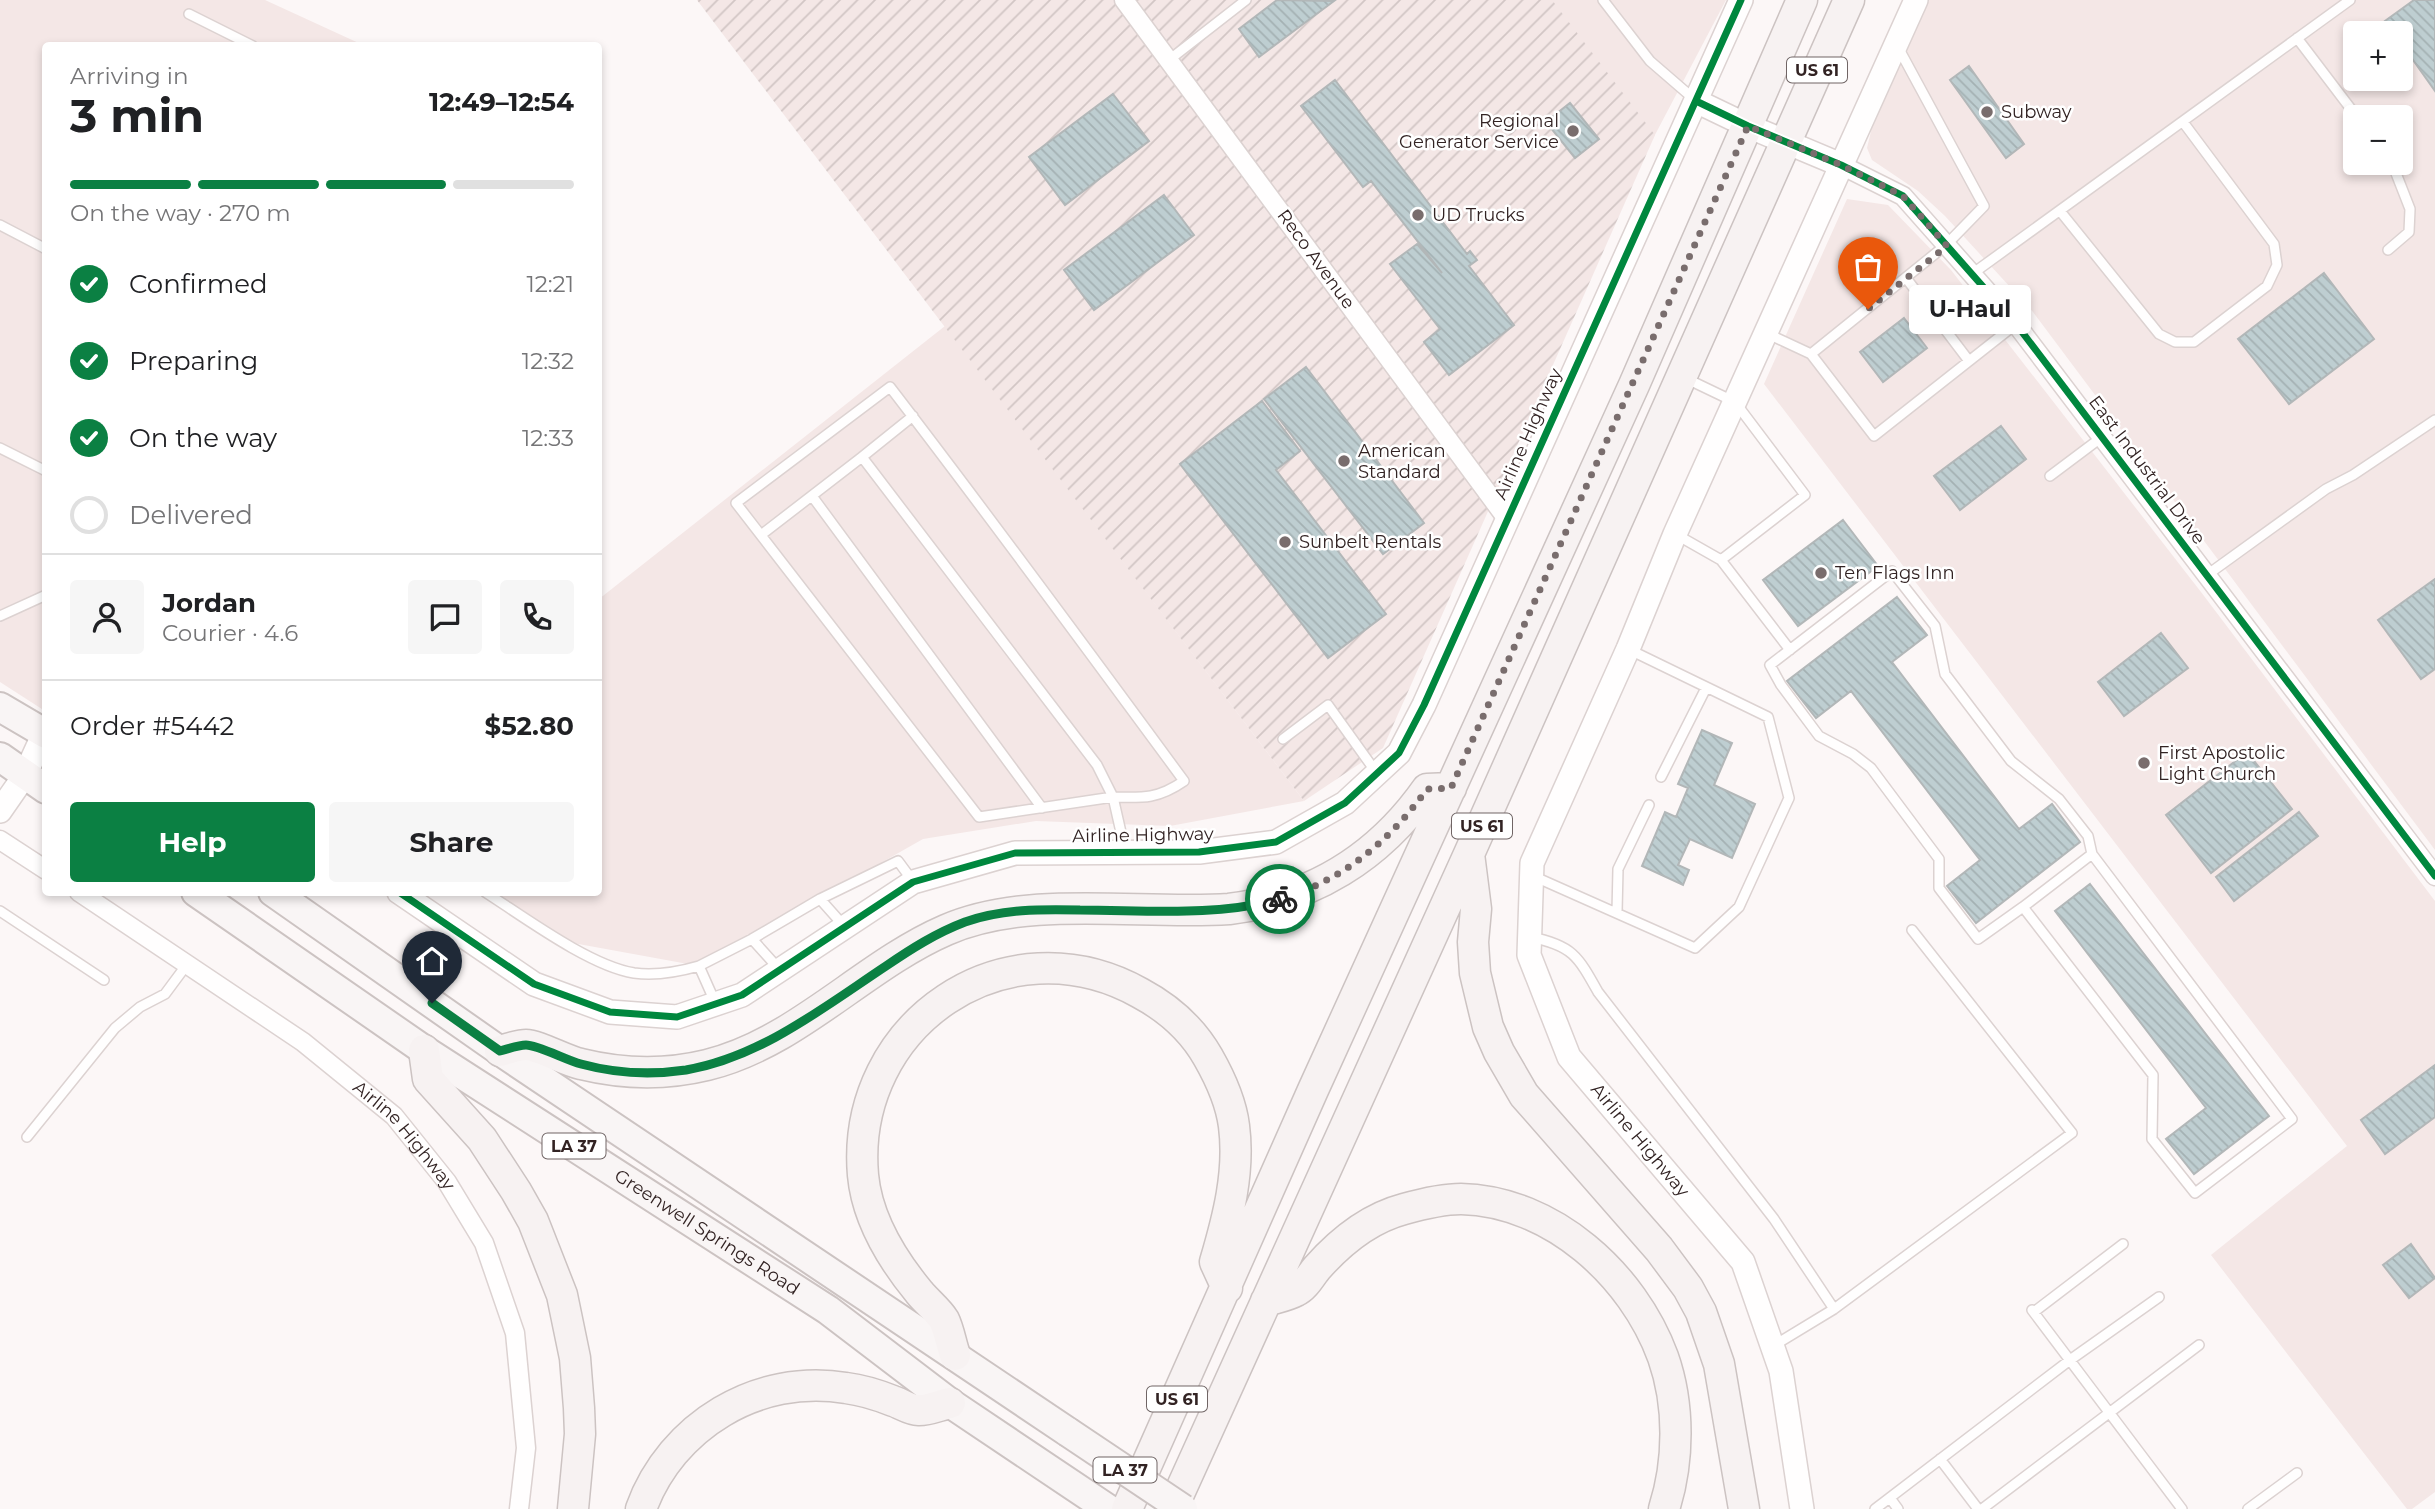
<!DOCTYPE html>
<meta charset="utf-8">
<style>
:root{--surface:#fff;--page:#f6f6f6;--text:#202124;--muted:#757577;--line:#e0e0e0;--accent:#0b8043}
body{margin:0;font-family:Montserrat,sans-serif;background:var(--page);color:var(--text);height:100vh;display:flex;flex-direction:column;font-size:26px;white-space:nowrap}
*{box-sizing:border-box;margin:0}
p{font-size:23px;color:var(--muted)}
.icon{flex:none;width:38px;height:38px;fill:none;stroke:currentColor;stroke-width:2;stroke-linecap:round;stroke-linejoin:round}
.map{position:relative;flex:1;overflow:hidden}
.drawer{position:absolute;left:42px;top:42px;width:560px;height:854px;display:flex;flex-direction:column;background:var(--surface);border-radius:7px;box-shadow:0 4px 10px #0003}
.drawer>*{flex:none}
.fabs{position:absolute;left:2343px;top:21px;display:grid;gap:14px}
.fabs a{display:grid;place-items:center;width:70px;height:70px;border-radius:7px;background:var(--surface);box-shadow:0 4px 10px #0003;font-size:35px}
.pin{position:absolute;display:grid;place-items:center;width:60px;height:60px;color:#fff;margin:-72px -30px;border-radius:50% 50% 50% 0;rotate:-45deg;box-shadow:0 0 7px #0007}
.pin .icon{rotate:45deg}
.courier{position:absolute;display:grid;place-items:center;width:70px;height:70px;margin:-35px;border:5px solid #0b8043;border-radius:50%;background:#fff;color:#222;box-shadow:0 2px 9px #0007}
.bubble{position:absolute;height:49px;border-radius:7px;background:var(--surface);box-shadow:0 4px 10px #0003;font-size:23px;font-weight:700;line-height:49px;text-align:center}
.summary em{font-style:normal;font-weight:700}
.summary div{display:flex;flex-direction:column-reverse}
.summary{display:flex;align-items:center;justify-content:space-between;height:119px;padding:0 28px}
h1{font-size:46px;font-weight:700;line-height:52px}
.bar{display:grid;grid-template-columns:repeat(4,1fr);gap:10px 7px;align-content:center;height:84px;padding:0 28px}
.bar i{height:9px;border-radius:5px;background:var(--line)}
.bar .current{background:var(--accent)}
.bar p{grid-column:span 4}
.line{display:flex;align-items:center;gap:18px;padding:0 28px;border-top:2px solid var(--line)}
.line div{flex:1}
.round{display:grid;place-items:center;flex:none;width:74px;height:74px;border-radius:7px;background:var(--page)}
ol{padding:0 28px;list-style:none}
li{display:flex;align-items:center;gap:21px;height:77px}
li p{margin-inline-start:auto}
li .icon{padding:7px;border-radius:50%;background:var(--accent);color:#fff;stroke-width:4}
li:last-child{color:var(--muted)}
li i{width:38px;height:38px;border:4px solid var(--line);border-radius:50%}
.button{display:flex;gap:14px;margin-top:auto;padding:14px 28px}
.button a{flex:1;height:80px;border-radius:7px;background:var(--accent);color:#fff;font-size:28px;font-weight:700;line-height:80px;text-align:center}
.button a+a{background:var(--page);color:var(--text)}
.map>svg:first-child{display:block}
.built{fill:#f4e7e6;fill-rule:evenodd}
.industrial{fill:url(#industrial-furrows)}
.building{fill:url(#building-back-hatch);stroke:#b2b7b8;stroke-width:2}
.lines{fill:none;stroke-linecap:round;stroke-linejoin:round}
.service-casing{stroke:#dcd2d1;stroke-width:12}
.minor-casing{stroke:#dcd2d1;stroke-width:21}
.tertiary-casing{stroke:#dcd2d1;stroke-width:26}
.primary-casing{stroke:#ccc3c2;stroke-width:32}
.trunk-casing{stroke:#ccc3c2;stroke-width:33}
.service{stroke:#fffefe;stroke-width:9}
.minor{stroke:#fffefe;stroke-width:18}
.tertiary{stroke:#fffefe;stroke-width:23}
.primary{stroke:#f9f5f5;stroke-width:28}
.trunk{stroke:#f7f2f2;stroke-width:30}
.primary-bridge-casing{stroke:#ccc3c2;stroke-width:32;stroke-linecap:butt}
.primary-bridge{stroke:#f9f5f5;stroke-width:28}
.cycleway-casing{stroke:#fff;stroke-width:11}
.cycleway{stroke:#00873e;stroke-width:7}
.done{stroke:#796d6d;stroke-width:7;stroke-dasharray:0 12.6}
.route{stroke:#0b8043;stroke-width:9}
.poi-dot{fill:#796d6d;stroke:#fff;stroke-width:2.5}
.labels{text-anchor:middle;stroke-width:5;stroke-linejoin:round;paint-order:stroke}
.shield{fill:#fff;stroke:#706565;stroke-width:2}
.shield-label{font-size:16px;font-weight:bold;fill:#322323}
.poi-label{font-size:18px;fill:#322323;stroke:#fff;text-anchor:start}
.street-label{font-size:18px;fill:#322323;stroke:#fff}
</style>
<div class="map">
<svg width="2435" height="1509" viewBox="0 0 2435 1509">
<defs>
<pattern id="industrial-furrows" width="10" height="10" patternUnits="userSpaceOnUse" patternTransform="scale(1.75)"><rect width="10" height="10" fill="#f4e7e6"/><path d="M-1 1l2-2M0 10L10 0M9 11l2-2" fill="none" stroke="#d2c6c5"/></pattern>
<pattern id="building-back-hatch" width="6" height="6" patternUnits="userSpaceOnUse" patternTransform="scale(1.75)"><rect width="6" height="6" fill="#beced1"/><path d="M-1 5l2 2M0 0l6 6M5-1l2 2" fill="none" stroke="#a4b1b3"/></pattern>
</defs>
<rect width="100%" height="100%" fill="#fcf7f7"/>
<!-- built -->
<path class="built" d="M 0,0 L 265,0 L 363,45 L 46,46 L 45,711 L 0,682 Z
M 1536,0 L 1726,0 L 1647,150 Z
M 1929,0 L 2435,0 L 2435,850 L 2033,312 L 1945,216 L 1918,191 L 1872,160 L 1867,148 L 1872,127 ZM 2356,33 L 2401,33 L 2401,79 L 2356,79 ZM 2356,117 L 2401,117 L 2401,163 L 2356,163 Z
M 1847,199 L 1888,205 L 1951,270 L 2201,592 L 2435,901 L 2435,1492 L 2412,1509 L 2407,1509 L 2211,1255 L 2347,1146 L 1764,384 Z
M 945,326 L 1304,801 L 1170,826 L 1036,821 L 923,839 L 699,966 L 562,941 L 482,893 L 598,892 L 599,599 Z"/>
<!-- industrial -->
<path class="industrial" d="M 697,0 L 1552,0 L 1655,135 L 1383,748 L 1304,801 Z"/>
<!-- building -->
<path class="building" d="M 1277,0 L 1334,1 L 1259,57 L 1239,29 Z
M 2414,0 L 2435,0 L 2435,91 L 2401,43 L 2401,33 L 2394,33 L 2385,21 Z
M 1969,66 L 2024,144 L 2006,158 L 1950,80 Z
M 1335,80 L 1467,254 L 1470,251 L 1477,260 L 1469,266 L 1514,325 L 1449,375 L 1424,342 L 1440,329 L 1390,264 L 1417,244 L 1442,273 L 1371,181 L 1363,187 L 1301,106 Z
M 1113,94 L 1149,141 L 1065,205 L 1029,157 Z
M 1570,103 L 1599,139 L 1575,158 L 1546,122 Z
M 1164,195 L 1194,235 L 1094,310 L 1064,270 Z
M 2324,273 L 2374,339 L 2289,404 L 2238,339 Z
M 1904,318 L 1927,348 L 1883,382 L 1860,352 Z
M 1306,367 L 1424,523 L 1383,554 L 1264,399 Z
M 1262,401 L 1300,451 L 1276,470 L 1386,614 L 1328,658 L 1180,464 Z
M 2001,426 L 2026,459 L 1960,510 L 1934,476 Z
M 1843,520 L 1878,566 L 1798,626 L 1763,580 Z
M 2435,579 L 2435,669 L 2421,679 L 2378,620 Z
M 1897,597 L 1927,635 L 1892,662 L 2019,829 L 2052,804 L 2080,842 L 1976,923 L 1947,886 L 1980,860 L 1851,691 L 1816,718 L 1787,681 Z
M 2161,633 L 2188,668 L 2124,716 L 2098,682 Z
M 1702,730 L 1732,743 L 1714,785 L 1755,804 L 1732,858 L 1690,839 L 1678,865 L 1689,870 L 1683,885 L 1642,866 L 1665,812 L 1676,817 L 1688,788 L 1678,784 Z
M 2247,752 L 2292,809 L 2211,873 L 2166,815 Z
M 2299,812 L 2318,836 L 2234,901 L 2216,877 Z
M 2090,884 L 2269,1116 L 2194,1174 L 2166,1139 L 2206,1108 L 2055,911 Z
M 2435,1065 L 2435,1117 L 2385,1154 L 2361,1120 Z
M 2411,1244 L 2435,1278 L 2409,1298 L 2383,1265 Z"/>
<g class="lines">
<defs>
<path id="service" d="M 1603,0 L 1650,61 L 1694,99
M 189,14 L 253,46
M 2297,38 L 2357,117
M 1899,49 L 1984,206 L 1946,245 L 1811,354 L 1874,436 L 2016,324
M 1169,60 L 1246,0
M 2060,211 L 2159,334 L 2175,342 L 2194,342 L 2267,286 L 2277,265 L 2274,244 L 2183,122
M 0,225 L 46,249
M 2388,250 L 2409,232 L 2410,209 L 2392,163
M 1972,274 L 2350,0
M 1906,278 L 1969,361
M 1766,333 L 1811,354
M 1685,378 L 1735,402 L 1805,495 L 1721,560 L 1790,650
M 913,416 L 862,457 L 1097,765 L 1113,797 L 979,817 L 736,503 L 890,387 C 990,517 1087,649 1184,781 C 1158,799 1143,798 1113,797 L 1125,850
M 0,448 L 46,471
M 2050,476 L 2102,437
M 812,496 L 1042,808
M 761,535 L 862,457
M 1677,535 L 1721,560
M 1892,571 L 1935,626 L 1945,674 L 2011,761 L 2059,799 L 2088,836 L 2092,854 L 2292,1119 L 2195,1193 L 2152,1139 L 2153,1075 L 2023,907 L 1978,939 L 1939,888 L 1939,859 L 1871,768 L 1853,754 L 1819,736 L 1781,685 L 1770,665 Z
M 2207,575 L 2326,489 L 2353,475 L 2435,420
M 0,616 L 46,595
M 1283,739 L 1328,705 L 1376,772
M 1661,777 L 1706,688
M 1533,876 L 1695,948 L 1739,907 L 1789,798 L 1768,717 L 1630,650
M 485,892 C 524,917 590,966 634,973 C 656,976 678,972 699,966 L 715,1002
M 820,899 L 898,861 L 912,880
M 2023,907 L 2092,854
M 0,911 L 104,980
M 1617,912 L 1618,869 L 1649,805
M 1530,937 C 1572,945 1578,956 1598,992 L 1774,1219 L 1834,1309 L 1773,1346
M 752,939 L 820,899 L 844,926
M 699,966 L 752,939 L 779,969
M 27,1137 L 115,1028 L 140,1007 L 165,994 L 188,963
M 1834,1309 L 2072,1133 L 1912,930
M 2032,1310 L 2182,1509
M 2034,1312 L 2123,1244
M 1940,1459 L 1978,1509
M 1890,1498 L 1898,1509
M 1875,1509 L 2070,1360 L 2159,1297
M 1982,1509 L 2199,1345
M 2248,1509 L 2297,1473"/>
<g id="minor">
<path d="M 1124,0 L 1507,519"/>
<path d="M 1841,165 L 1903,196 L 2016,324 L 2435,876"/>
<path d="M 0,840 L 46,870"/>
<path id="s1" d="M 79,892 L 303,1042 L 394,1116 L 447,1182 L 484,1243 L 515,1333 L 526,1448 L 519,1509"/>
</g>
<path id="tertiary" d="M 1696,101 L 1748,126 L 1841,165
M 0,811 L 25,775 L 46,729
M 399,892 L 534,984 L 610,1012 L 677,1017 L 742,995 L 913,882 L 1015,853 L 1199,852 L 1276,842 L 1345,803 L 1399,753 L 1424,705 L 1741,0
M 1802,1509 L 1781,1371 L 1743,1262 L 1569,1057 L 1529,955 L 1532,863 L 1628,649 L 1675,534 L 1916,0"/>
<g id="primary">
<path d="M 0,707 L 46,734"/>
<path d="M 0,757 L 46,789"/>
<path id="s2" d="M 196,892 L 424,1050 L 828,1310 L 950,1403 L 1108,1509"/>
<path d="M 273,892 L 500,1051 L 1068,1432"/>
</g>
<path id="trunk" d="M 1469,854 L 1476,909 L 1473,942 L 1475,973 L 1488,1027 L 1499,1052 L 1524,1095 L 1659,1249 L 1688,1288 L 1701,1312 L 1719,1364 L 1744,1509
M 424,1050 L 428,1079 L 482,1139 L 516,1191 L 533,1221 L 562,1295 L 575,1358 L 579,1408 L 580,1434 L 573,1509
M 500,1051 C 508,1049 518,1045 526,1045 C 538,1045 566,1061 581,1064 C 622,1074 666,1075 707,1065 C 797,1043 863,966 946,930 C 1029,894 1139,915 1229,909 C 1312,899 1379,857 1427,789 L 1451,788
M 1266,1301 C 1275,1298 1287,1296 1296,1291 C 1305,1287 1311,1275 1317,1268 C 1340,1242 1370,1218 1404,1209 C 1422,1204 1443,1199 1461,1199 C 1552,1201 1633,1275 1663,1357 C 1680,1405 1679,1462 1664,1509
M 955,1355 C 951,1344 949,1330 944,1320 C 938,1310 926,1301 919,1292 C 891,1258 867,1219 863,1175 C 850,1024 1006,918 1140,993 C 1168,1008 1192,1029 1208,1057 C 1220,1078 1231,1102 1234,1126 C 1240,1172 1228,1218 1215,1262 L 1227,1288
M 641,1509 C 671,1426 758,1373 846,1388 C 862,1390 878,1395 893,1401 C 900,1403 910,1410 918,1410 C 927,1411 940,1405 950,1403
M 1127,1509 L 1313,1090 L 1634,385 L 1802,0
M 1172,1509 L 1469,854 L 1849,0"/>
</defs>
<!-- service casing -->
<use href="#service" class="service-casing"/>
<!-- minor casing -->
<use href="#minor" class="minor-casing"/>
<!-- tertiary casing -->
<use href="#tertiary" class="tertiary-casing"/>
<!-- primary casing -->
<use href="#primary" class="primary-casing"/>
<!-- trunk casing -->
<use href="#trunk" class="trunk-casing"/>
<!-- service -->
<use href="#service" class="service"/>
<!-- minor -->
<use href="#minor" class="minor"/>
<!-- tertiary -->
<use href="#tertiary" class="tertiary"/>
<!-- primary -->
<use href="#primary" class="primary"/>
<!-- trunk -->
<use href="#trunk" class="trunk"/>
<defs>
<path id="primary-bridge" d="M 1068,1432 L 1183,1509"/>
</defs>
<!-- primary-bridge casing -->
<use href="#primary-bridge" class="primary-bridge-casing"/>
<!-- primary-bridge -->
<use href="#primary-bridge" class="primary-bridge"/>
<defs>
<path id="cycleway" d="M 1696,101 L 1748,126 L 1841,165 L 1903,196 L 2016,324 L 2435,876
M 399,892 L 534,984 L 610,1012 L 677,1017 L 742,995 L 913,882 L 1015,853 L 1199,852 L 1276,842 L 1345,803 L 1399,753 L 1424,705 L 1741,0"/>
</defs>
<!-- cycleway casing -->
<use href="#cycleway" class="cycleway-casing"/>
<!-- cycleway -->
<use href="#cycleway" class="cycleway"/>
</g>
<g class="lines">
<!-- done -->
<path class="done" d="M 1280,899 C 1342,881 1390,841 1427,789 L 1451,788 L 1748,126 L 1841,165 L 1903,196 L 1947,246 L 1868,309"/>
<!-- route -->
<path class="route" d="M 432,1003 L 500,1051 C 508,1049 518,1045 526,1045 C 538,1045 566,1060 581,1064 C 614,1073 652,1075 686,1070 C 761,1057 824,1007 886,966 C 911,949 936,933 965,922 C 1002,909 1041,909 1080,910 C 1146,910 1215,917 1280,899"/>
</g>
<!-- markers -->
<g class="poi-dot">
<circle cx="1987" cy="112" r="7"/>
<circle cx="1573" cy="131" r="7"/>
<circle cx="1418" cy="215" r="7"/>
<circle cx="1344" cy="461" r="7"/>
<circle cx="1285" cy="542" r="7"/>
<circle cx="1821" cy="573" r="7"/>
<circle cx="2144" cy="763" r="7"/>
</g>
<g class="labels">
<!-- shield labels -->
<g class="shield">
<rect x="1787" y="57.5" width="60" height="25" rx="5"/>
<rect x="1452" y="813.5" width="60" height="25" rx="5"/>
<rect x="542.5" y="1133.5" width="63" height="25" rx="5"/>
<rect x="1147" y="1386.5" width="60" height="25" rx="5"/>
<rect x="1093.5" y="1457.5" width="63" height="25" rx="5"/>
</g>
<g class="shield-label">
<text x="1817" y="76">US 61</text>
<text x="1482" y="832">US 61</text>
<text x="574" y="1152">LA 37</text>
<text x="1177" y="1405">US 61</text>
<text x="1125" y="1476">LA 37</text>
</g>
<!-- poi labels -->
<g class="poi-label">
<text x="2001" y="118">Subway</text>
<text x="1559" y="127" text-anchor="end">Regional<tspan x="1559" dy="21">Generator Service</tspan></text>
<text x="1432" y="221">UD Trucks</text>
<text x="1358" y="457">American<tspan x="1358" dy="21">Standard</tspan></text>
<text x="1299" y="548">Sunbelt Rentals</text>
<text x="1835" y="579">Ten Flags Inn</text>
<text x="2158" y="759">First Apostolic<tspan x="2158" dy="21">Light Church</tspan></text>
</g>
<!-- street labels -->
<g class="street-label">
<text transform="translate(1316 259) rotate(54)" y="6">Reco Avenue</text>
<text transform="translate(1528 434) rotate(-66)" y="6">Airline Highway</text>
<text transform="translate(2147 470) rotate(53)" y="6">East Industrial Drive</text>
<text transform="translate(1143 835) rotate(-1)" y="6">Airline Highway</text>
<text dy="6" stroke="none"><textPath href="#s1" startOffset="408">Airline Highway</textPath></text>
<text transform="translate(1640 1140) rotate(50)" y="6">Airline Highway</text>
<text dy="6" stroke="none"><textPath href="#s2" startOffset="614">Greenwell Springs Road</textPath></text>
</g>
</g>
</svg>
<div class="fabs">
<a>+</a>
<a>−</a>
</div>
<div class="pin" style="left:1868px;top:309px;background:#ea580c"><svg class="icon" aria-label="bag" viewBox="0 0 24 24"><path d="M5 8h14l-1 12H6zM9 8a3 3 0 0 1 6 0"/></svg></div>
<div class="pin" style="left:432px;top:1003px;background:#1f2937"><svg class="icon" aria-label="home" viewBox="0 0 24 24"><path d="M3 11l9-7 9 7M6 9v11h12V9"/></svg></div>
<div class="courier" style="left:1280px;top:899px"><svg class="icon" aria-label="bike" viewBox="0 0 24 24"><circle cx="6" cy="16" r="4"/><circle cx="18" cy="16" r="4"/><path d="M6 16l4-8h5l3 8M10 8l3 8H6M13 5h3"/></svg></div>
<div class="bubble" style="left:1909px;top:285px;width:122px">U-Haul</div>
<section class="drawer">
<div class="summary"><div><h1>3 min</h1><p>Arriving in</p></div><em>12:49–12:54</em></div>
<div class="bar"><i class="current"></i><i class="current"></i><i class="current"></i><i></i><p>On the way · 270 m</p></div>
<ol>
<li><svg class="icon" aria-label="check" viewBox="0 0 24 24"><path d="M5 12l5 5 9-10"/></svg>Confirmed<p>12:21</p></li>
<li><svg class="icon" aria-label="check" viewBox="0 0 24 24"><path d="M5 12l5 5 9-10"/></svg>Preparing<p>12:32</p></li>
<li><svg class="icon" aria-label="check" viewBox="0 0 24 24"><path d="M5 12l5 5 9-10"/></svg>On the way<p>12:33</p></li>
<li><i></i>Delivered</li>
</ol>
<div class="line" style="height:126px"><a class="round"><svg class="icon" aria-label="person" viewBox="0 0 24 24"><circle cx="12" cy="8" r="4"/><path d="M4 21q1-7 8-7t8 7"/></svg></a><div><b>Jordan</b><p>Courier · 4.6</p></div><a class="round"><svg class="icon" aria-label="chat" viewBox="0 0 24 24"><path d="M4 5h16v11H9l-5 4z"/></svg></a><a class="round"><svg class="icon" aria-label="phone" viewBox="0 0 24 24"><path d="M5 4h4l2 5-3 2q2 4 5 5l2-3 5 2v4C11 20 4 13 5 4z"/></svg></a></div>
<div class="line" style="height:91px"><div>Order #5442</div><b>$52.80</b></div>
<div class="button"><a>Help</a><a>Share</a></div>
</section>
</div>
